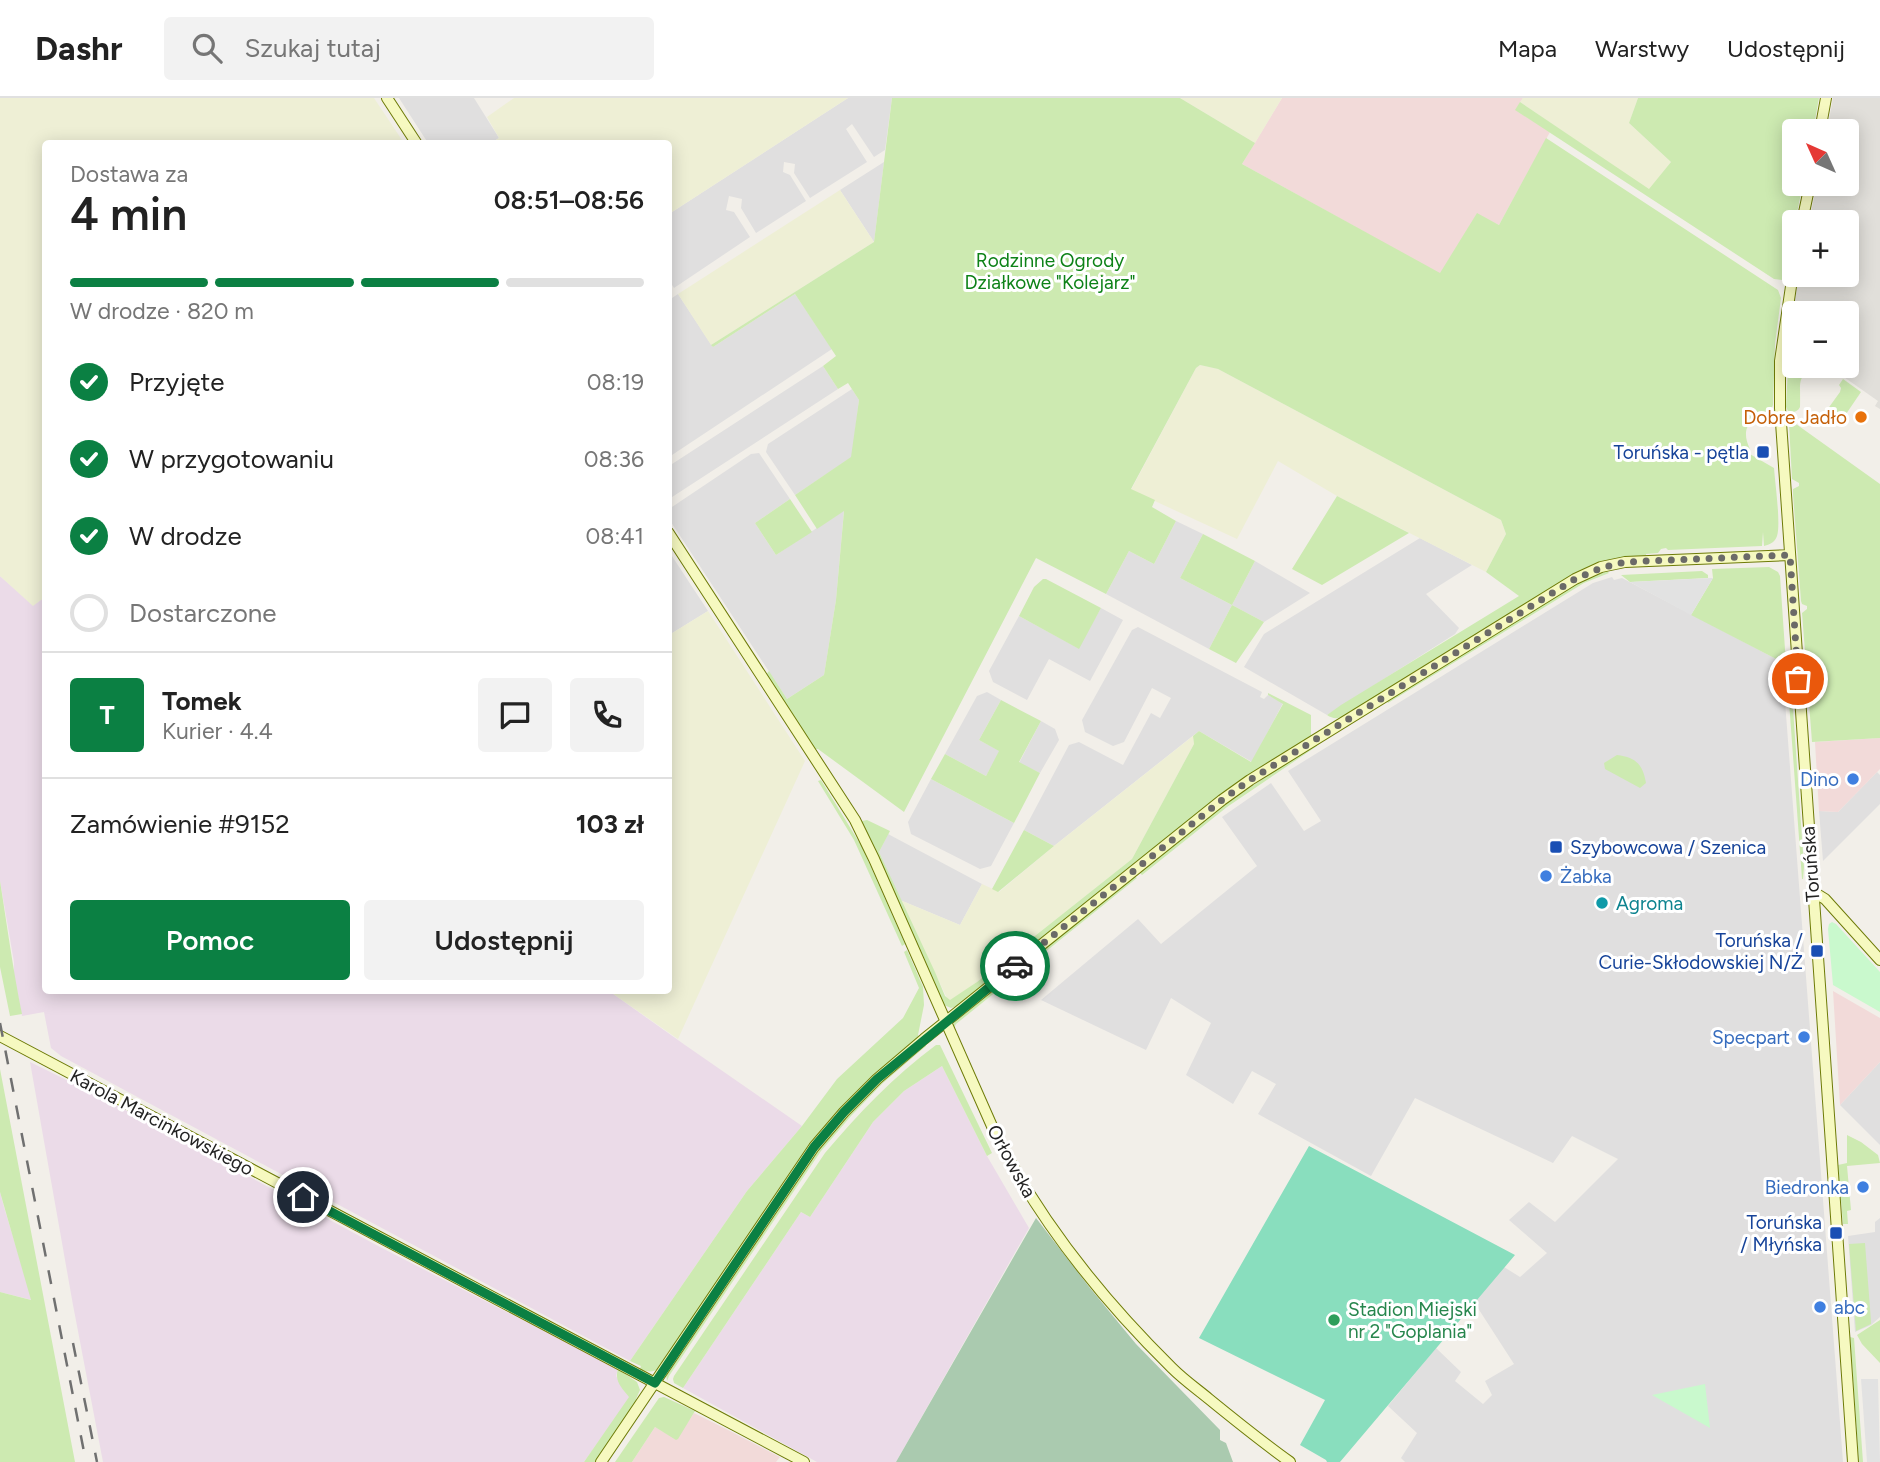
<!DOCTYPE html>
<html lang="pl">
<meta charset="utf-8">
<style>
:root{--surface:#fff;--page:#f2f2f2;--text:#222;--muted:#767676;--line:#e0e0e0;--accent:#0b8043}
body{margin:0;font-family:Figtree,sans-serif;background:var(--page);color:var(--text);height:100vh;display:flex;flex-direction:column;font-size:26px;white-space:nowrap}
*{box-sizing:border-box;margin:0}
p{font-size:23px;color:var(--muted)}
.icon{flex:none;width:38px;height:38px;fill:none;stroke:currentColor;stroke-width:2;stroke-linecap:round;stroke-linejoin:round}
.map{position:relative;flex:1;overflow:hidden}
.sheet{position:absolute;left:42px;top:42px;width:630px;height:854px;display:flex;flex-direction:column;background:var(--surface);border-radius:7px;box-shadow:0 4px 18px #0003}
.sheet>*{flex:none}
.needle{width:46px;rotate:315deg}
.fabs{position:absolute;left:1782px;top:21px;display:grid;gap:14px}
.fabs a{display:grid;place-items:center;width:77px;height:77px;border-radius:7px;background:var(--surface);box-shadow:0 4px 18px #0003;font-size:35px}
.pin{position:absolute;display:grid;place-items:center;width:60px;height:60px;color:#fff;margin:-30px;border:4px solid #fff;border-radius:50%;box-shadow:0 2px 7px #0007}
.courier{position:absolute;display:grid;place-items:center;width:70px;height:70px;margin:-35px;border:5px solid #0b8043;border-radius:50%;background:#fff;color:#222;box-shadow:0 2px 9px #0007}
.summary em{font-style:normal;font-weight:600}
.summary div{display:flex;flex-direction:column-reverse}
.summary{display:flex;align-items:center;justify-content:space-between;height:119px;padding:0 28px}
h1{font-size:46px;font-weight:600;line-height:52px}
.bar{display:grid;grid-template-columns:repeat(4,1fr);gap:10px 7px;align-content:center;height:84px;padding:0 28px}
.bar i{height:9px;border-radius:5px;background:var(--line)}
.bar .selected{background:var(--accent)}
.bar p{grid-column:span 4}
.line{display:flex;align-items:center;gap:18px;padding:0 28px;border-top:2px solid var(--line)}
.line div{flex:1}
.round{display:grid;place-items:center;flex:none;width:74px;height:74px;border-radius:7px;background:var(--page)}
ol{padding:0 28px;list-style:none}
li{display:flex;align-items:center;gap:21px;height:77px}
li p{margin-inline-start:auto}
li .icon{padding:7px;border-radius:50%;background:var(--accent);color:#fff;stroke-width:4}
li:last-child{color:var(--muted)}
li i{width:38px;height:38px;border:4px solid var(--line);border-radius:50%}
.cta{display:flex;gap:14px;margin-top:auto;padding:14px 28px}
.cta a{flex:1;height:80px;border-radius:7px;background:var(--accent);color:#fff;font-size:28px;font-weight:600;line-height:80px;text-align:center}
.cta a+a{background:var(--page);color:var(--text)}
header{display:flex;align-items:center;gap:42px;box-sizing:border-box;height:98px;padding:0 35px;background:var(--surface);border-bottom:2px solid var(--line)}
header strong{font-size:33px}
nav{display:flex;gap:38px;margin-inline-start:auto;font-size:24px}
.search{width:490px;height:63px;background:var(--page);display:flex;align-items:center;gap:18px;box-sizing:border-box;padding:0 24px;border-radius:7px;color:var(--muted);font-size:26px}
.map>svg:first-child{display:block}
.residential{fill:#e0dfdf}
.commercial{fill:#f2dad9}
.industrial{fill:#ebdbe8}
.airport{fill:#e1dfda}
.farmland{fill:#eeefd5}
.grass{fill:#cdeab1}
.cemetery{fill:#aacaaf}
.park{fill:#c9f9cd}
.pitch{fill:#89debe}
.parking{fill:#e2e2e2}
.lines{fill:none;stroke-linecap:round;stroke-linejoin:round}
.secondary-casing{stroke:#6e7b07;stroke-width:12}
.secondary{stroke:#f6f9c0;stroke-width:10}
.rail{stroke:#707070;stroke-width:2.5;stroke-dasharray:14 14;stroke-linecap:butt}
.done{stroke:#6b6a68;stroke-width:7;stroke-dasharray:0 12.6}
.route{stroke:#0b8043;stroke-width:9}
.food-dot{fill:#e8710a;stroke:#fff;stroke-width:2.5}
.transit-dot{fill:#1a4fb4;stroke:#fff;stroke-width:2.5}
.shop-dot{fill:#3f7fe0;stroke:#fff;stroke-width:2.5}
.culture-dot{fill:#0f9aa8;stroke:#fff;stroke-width:2.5}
.leisure-dot{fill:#2e9e5b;stroke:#fff;stroke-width:2.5}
.labels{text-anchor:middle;stroke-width:6;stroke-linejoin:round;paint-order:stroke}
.park-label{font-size:19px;fill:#0e8218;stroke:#fff}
.food-label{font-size:19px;fill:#c56008;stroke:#fff;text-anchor:end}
.transit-label{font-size:19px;fill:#164399;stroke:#fff;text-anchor:end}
.shop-label{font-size:19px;fill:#366cbe;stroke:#fff;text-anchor:end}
.street-label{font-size:19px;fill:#222;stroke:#fff}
.culture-label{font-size:19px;fill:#0d838f;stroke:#fff;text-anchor:start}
.leisure-label{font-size:19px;fill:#27864d;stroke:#fff;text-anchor:start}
</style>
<header>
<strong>Dashr</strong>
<div class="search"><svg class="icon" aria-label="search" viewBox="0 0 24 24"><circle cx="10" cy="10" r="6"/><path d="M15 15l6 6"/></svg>Szukaj tutaj</div>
<nav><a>Mapa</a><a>Warstwy</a><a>Udostępnij</a></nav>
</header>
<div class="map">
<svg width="1880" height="1364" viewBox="0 0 1880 1364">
<rect width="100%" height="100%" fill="#f2efe9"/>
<!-- residential -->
<path class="residential" d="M 399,0 L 474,0 L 499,40 L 491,45 L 428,45 Z
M 848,0 L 892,0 L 885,52 L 874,59 L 852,26 L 846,31 L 867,64 L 810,100 L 794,75 L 795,66 L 784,64 L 783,74 L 790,77 L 806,103 L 756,135 L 741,110 L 742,101 L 729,98 L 726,112 L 734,114 L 750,139 L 674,190 L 669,182 L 669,116 Z
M 884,64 L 874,144 L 840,92 Z
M 678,196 L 713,249 L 795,196 L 832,251 L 669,359 L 669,202 Z
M 823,268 L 838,291 L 669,401 L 669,368 Z
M 852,291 L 859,302 L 852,359 L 795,397 L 766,354 L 768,346 Z
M 759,355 L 790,401 L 755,425 L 776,457 L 844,412 L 836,502 L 824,577 L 787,601 L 669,421 L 669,411 L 751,356 Z
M 1176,423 L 1203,436 L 1180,480 L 1232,507 L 1255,463 L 1310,495 L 1264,524 L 1232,507 L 1209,551 L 1106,496 L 1129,453 L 1154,466 Z
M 1420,440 L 1472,467 L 1426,496 L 1459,530 L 1455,536 L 1327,617 L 1244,569 L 1264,536 Z
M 668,452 L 708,513 L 669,537 L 668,537 Z
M 1612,479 L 1614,482 L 1622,480 L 1782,564 L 1843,1364 L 1405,1364 L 1401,1360 L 1417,1335 L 1388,1308 L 1436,1250 L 1461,1274 L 1455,1283 L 1483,1306 L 1492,1297 L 1485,1283 L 1514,1266 L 1474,1204 L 1504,1169 L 1520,1179 L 1547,1155 L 1509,1122 L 1529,1104 L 1555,1124 L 1618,1061 L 1572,1038 L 1553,1065 L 1415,1000 L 1371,1078 L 1258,1016 L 1276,986 L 1252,973 L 1233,1006 L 1186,977 L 1211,925 L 1171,900 L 1146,952 L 1041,902 L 1138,821 L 1161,846 L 1257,768 L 1222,719 L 1271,685 L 1304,733 L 1321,723 L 1288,673 L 1593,485 Z
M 1101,510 L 1123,522 L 1090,583 L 1049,561 L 1027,602 L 993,584 L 989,573 L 1019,518 L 1078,550 Z
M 1138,529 L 1262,594 L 1260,599 L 1264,601 L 1268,597 L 1283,605 L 1252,664 L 1199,633 L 1054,748 L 1024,732 L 1069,647 L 1079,644 L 1123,667 L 1151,615 L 1160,620 L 1171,600 L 1152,590 L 1124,644 L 1113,648 L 1085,634 L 1082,622 L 1132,532 Z
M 987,594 L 1001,602 L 979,642 L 1000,653 L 986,678 L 945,656 L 977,598 Z
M 1041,623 L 1055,631 L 1059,642 L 1040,675 L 1019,665 Z
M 1877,674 L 1880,677 L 1880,706 L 1823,763 L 1819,713 L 1838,714 Z
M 931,681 L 1014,725 L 991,768 L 980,771 L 911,736 L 908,724 Z
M 888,736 L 982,786 L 960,827 L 900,802 L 879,754 Z
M 1880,964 L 1880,1047 L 1840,1007 Z
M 1880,1120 L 1880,1219 L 1871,1227 L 1855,1234 L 1848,1138 L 1875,1134 L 1875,1124 Z"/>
<!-- commercial -->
<path class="commercial" d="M 1282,0 L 1523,0 L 1516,12 L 1550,34 L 1499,127 L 1477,116 L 1440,176 L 1242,66 Z
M 1880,640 L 1880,671 L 1838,714 L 1819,713 L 1815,644 Z
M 1833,893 L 1880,920 L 1880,964 L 1840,1007 Z
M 694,1315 L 728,1332 L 780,1359 L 776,1364 L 632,1364 L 655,1329 L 676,1341 Z"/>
<!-- industrial -->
<path class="industrial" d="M 0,478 L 33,507 L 45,499 L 46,892 L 609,893 L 685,947 L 802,1028 L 747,1093 L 630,1263 L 61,958 L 51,950 L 44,914 L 22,918 L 14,879 L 14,864 L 0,783 Z
M 30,964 L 99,998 L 380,1149 L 618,1271 L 616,1278 L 630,1299 L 584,1364 L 103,1364 L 73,1207 Z
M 942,968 L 987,1058 L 1029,1130 L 896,1364 L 817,1364 L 683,1290 L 801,1114 L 810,1119 L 873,1024 L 904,993 Z
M 0,1094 L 4,1109 L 32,1202 L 0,1194 Z"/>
<!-- airport -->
<path class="airport" d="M 1833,0 L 1880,0 L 1880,311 L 1875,308 L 1878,303 L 1831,270 L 1812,268 L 1846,268 L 1846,215 L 1794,215 L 1794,266 L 1788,265 L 1788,244 L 1799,177 L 1846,177 L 1846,124 L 1809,124 L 1817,86 L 1846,86 L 1846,33 L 1827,33 Z"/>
<!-- farmland -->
<path class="farmland" d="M 0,0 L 374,0 L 404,45 L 46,46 L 45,499 L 33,508 L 0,478 Z
M 514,0 L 848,0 L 669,116 L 668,46 L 491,45 L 499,40 L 487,19 Z
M 1180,0 L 1282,0 L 1255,45 Z
M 1523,0 L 1638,0 L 1629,25 L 1671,64 L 1649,92 L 1520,4 Z
M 840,92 L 874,144 L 711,247 L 678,196 Z
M 1200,267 L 1218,271 L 1501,422 L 1506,436 L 1486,474 L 1337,398 L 1278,363 L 1237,441 L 1131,392 L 1196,270 Z
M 708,513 L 805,663 L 678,941 L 609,893 L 668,892 L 669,537 Z
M 1193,638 L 1194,646 L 1132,761 L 977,884 L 959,898 L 950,902 L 948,902 L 900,802 L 960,827 L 982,786 L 999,794 L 1054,748 Z"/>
<!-- grass -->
<path class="grass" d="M 892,0 L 1180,0 L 1255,45 L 1242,66 L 1440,175 L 1477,115 L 1499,127 L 1546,40 L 1778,192 L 1781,200 L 1775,246 L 1773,307 L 1771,312 C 1752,319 1739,329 1750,351 L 1748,355 L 1774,370 C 1775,384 1781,426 1777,438 C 1775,444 1771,446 1764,448 L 1763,434 L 1762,448 L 1668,452 L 1666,450 L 1661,451 L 1658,455 L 1646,456 L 1646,459 L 1573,477 L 1344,618 C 1337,621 1333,621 1327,617 L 1341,607 L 1519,498 L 1486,474 L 1506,436 L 1501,422 L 1218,271 L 1200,267 L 1196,270 L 1131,391 L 1155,402 L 1152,409 L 1176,423 L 1154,466 L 1129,453 L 1106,496 L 1036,460 L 904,714 L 818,651 L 813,651 L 765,578 L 769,573 L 787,601 L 824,577 L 836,502 L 844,413 L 817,431 L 795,397 L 851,359 L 859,302 L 848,285 L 838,291 L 823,268 L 836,258 L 795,196 L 713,249 L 711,247 L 874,144 Z
M 1638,0 L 1819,0 L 1813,33 L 1794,33 L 1794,86 L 1803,86 L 1795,124 L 1794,124 L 1785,177 L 1782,182 L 1774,181 L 1515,12 L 1520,4 L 1649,91 L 1671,64 L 1629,25 Z
M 1788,268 L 1832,273 L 1830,276 C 1794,273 1801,279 1800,309 C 1798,314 1792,315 1788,313 L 1786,309 Z
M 1843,281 L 1861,294 L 1842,322 L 1827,312 L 1840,294 L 1841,290 L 1839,287 Z
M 1792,323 L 1795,323 L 1796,326 L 1880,386 L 1880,640 L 1812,644 L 1802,515 L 1807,511 L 1807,508 L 1802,506 L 1801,503 L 1793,396 L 1793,391 L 1799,388 L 1799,385 L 1792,381 L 1789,326 Z
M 1337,398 L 1409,435 L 1322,487 L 1292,471 Z
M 790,401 L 812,434 L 776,457 L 755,425 Z
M 1203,436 L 1255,463 L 1232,507 L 1264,524 L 1236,565 L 1209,551 L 1232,507 L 1180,480 Z
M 1769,469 L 1778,474 L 1780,478 L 1786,566 L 1691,517 L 1713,480 L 1712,471 Z
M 1607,473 L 1609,475 L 1584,485 L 1388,605 L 1386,602 L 1568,491 L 1584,482 Z
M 1702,473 L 1708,477 L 1708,480 L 1630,484 L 1621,477 Z
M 1043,481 L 1046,481 L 1101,510 L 1079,551 L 1019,518 L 1034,489 Z
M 1790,567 L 1804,769 L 1803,781 L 1802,781 L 1787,576 Z
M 1268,595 L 1311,617 L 1311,638 L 1256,672 L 960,907 L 951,910 L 944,907 L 861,727 L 862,723 L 867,722 L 890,733 L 879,754 L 935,874 L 945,898 L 950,902 L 977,884 L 1132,761 L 1194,646 L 1193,638 L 1199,633 L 1251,664 L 1283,606 L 1268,597 Z
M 1001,602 L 1041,623 L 1019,664 L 1040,675 L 1014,725 L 931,681 L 945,656 L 986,678 L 999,653 L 979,642 Z
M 1316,645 L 1317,648 L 1227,709 L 1142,777 L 1139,774 L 1224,707 Z
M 1617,657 C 1636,659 1643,667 1646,685 L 1640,690 L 1605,671 L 1604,665 Z
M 821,682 L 862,749 L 905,846 L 902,848 L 854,742 L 818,683 Z
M 1024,732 L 1054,748 L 998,794 L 992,791 Z
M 1134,778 L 1137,780 L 956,926 L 954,930 L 952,929 L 956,921 Z
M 0,783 C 7,827 13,872 22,916 L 10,918 L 0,869 Z
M 907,852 L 923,889 L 924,907 L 918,937 L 919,939 L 815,1041 L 785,1082 L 660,1269 C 654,1275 647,1274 640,1271 L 641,1268 L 630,1263 L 747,1093 L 802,1028 L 837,981 L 903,920 L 919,890 L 904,854 Z
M 924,946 L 926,948 L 883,985 L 851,1018 L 821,1053 L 669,1278 L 667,1283 L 666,1276 L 818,1051 L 847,1016 L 880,983 Z
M 936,947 L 940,947 L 992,1055 L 987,1058 L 942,968 L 904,993 L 873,1024 L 810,1119 L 801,1114 L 683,1290 L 674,1285 L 673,1281 L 674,1278 L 825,1055 C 858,1016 894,978 936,947 Z
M 0,971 L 75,1364 L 0,1364 L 0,1194 L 31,1202 L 0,1094 Z
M 1847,1037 L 1861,1044 L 1878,1057 L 1880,1065 L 1847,1068 L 1851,1112 L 1847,1113 L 1848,1126 L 1843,1126 L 1838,1067 L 1847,1065 Z
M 1865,1145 L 1871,1223 L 1871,1226 L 1856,1233 L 1849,1146 Z
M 1880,1222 L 1880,1265 L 1862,1246 L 1857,1237 Z
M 1850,1239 L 1854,1240 L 1863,1364 L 1859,1364 Z
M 618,1271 L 637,1284 L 640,1292 L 636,1301 L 636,1305 L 596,1364 L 584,1364 L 629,1299 C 622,1290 614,1283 618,1271 Z
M 664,1299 L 695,1313 L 678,1341 L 676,1342 L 655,1329 L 632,1364 L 615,1364 L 659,1300 Z"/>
<!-- cemetery -->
<path class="cemetery" d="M 1036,1120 L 1090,1190 L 1136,1246 L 1220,1332 L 1220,1342 L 1226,1345 L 1233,1364 L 896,1364 Z"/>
<!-- park -->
<path class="park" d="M 1832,824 L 1836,826 L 1880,874 L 1880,914 L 1833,887 L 1828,831 L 1829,826 Z
M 1705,1286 L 1710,1330 L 1652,1297 Z"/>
<!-- pitch -->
<path class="pitch" d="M 1309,1048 L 1515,1157 L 1340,1364 L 1327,1364 L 1326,1362 L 1300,1347 L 1325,1302 L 1199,1240 Z"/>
<!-- parking -->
<path class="parking" d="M 1711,480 L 1713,480 L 1691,517 L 1630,484 Z
M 1861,1281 L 1878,1281 L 1880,1364 L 1867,1364 Z"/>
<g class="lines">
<defs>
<path id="secondary" d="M 387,0 L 417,46
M 1820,33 L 1826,0
M 1802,124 L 1810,86
M 1794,168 L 1780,263 L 1780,310 L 1853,1364
M 668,434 L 855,722 L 874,761 L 995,1035 C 1039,1122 1103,1202 1172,1270 C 1184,1282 1197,1291 1209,1301 C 1236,1323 1262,1344 1290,1364
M 1812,793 L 1825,801 L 1880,862
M 0,938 L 804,1364
M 601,1364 L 814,1049 L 844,1014 L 877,981 L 924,941 L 1222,702 L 1250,682 L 1575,481 L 1601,469 L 1625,464 L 1790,457"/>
</defs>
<!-- secondary casing -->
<use href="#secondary" class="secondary-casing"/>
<!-- secondary -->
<use href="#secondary" class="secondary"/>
<!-- rail -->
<path class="rail" d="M 0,925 L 86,1364
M 73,1245 L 97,1364"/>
</g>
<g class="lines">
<!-- done -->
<path class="done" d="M 1015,868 L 1222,702 L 1250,682 L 1575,481 L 1601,470 L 1625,464 L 1790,457 L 1798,581"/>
<!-- route -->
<path class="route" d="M 303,1099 L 655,1285 L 814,1049 L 844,1014 L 877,981 L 1015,868"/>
</g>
<!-- markers -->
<circle class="food-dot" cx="1861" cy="319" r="7"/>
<g class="transit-dot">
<rect x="1756" y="347" width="14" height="14" rx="3.5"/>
<rect x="1549" y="742" width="14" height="14" rx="3.5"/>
<rect x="1810" y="846" width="14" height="14" rx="3.5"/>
<rect x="1829" y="1128" width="14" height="14" rx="3.5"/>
</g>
<g class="shop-dot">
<circle cx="1853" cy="681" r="7"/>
<circle cx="1546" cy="778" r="7"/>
<circle cx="1804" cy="939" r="7"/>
<circle cx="1863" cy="1089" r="7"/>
<circle cx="1820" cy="1209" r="7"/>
</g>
<circle class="culture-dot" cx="1602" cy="805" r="7"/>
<circle class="leisure-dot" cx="1334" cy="1222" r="7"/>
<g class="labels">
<!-- park labels -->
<g class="park-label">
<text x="1050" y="169">Rodzinne Ogrody<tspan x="1050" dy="22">Działkowe "Kolejarz"</tspan></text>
</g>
<!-- food labels -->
<g class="food-label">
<text x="1847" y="326">Dobre Jadło</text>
</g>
<!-- transit labels -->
<g class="transit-label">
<text x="1749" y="361">Toruńska - pętla</text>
<text x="1570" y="756" text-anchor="start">Szybowcowa / Szenica</text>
<text x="1803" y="849">Toruńska /<tspan x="1803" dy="22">Curie-Skłodowskiej N/Ż</tspan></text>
<text x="1822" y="1131">Toruńska<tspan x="1822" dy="22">/ Młyńska</tspan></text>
</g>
<!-- shop labels -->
<g class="shop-label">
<text x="1839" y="688">Dino</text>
<text x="1560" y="785" text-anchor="start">Żabka</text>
<text x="1790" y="946">Specpart</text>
<text x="1849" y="1096">Biedronka</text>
<text x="1834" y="1216" text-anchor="start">abc</text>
</g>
<!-- street labels -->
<g class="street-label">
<text transform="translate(1810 766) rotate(-94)" y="7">Toruńska</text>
<text transform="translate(162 1024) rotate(28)" y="7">Karola Marcinkowskiego</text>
<text transform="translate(1012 1063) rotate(61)" y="7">Orłowska</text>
</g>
<!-- culture labels -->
<g class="culture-label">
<text x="1616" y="812">Agroma</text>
</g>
<!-- leisure labels -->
<g class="leisure-label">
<text x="1348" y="1218">Stadion Miejski<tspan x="1348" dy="22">nr 2 "Goplania"</tspan></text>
</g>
</g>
</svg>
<div class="fabs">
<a><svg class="needle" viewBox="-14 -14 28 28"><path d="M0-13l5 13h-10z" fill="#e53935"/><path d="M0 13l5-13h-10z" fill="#767676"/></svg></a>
<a>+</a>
<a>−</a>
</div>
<div class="pin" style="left:1798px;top:581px;background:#ea580c"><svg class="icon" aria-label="bag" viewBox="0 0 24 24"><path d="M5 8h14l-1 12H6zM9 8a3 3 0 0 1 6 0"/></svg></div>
<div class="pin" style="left:303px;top:1099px;background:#1f2937"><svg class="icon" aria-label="home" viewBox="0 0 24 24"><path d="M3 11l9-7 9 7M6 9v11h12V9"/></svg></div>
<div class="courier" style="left:1015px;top:868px"><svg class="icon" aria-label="car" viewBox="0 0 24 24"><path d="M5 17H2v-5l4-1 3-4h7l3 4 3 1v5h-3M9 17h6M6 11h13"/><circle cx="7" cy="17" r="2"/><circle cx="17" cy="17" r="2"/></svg></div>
<section class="sheet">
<div class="summary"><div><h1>4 min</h1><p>Dostawa za</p></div><em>08:51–08:56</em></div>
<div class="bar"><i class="selected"></i><i class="selected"></i><i class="selected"></i><i></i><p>W drodze · 820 m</p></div>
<ol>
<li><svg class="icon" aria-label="check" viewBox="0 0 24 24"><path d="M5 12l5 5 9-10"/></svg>Przyjęte<p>08:19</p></li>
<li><svg class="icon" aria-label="check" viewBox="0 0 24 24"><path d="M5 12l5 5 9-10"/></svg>W przygotowaniu<p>08:36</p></li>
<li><svg class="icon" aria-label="check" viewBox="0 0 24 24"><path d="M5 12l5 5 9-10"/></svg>W drodze<p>08:41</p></li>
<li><i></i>Dostarczone</li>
</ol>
<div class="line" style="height:126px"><b class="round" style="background:var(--accent);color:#fff">T</b><div><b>Tomek</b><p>Kurier · 4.4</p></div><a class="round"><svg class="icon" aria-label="chat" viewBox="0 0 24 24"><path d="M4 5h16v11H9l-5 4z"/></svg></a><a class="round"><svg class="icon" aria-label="phone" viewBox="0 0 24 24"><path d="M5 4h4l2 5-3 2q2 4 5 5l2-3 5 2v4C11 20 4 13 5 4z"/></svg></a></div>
<div class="line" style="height:91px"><div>Zamówienie #9152</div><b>103 zł</b></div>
<div class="cta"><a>Pomoc</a><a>Udostępnij</a></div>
</section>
</div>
